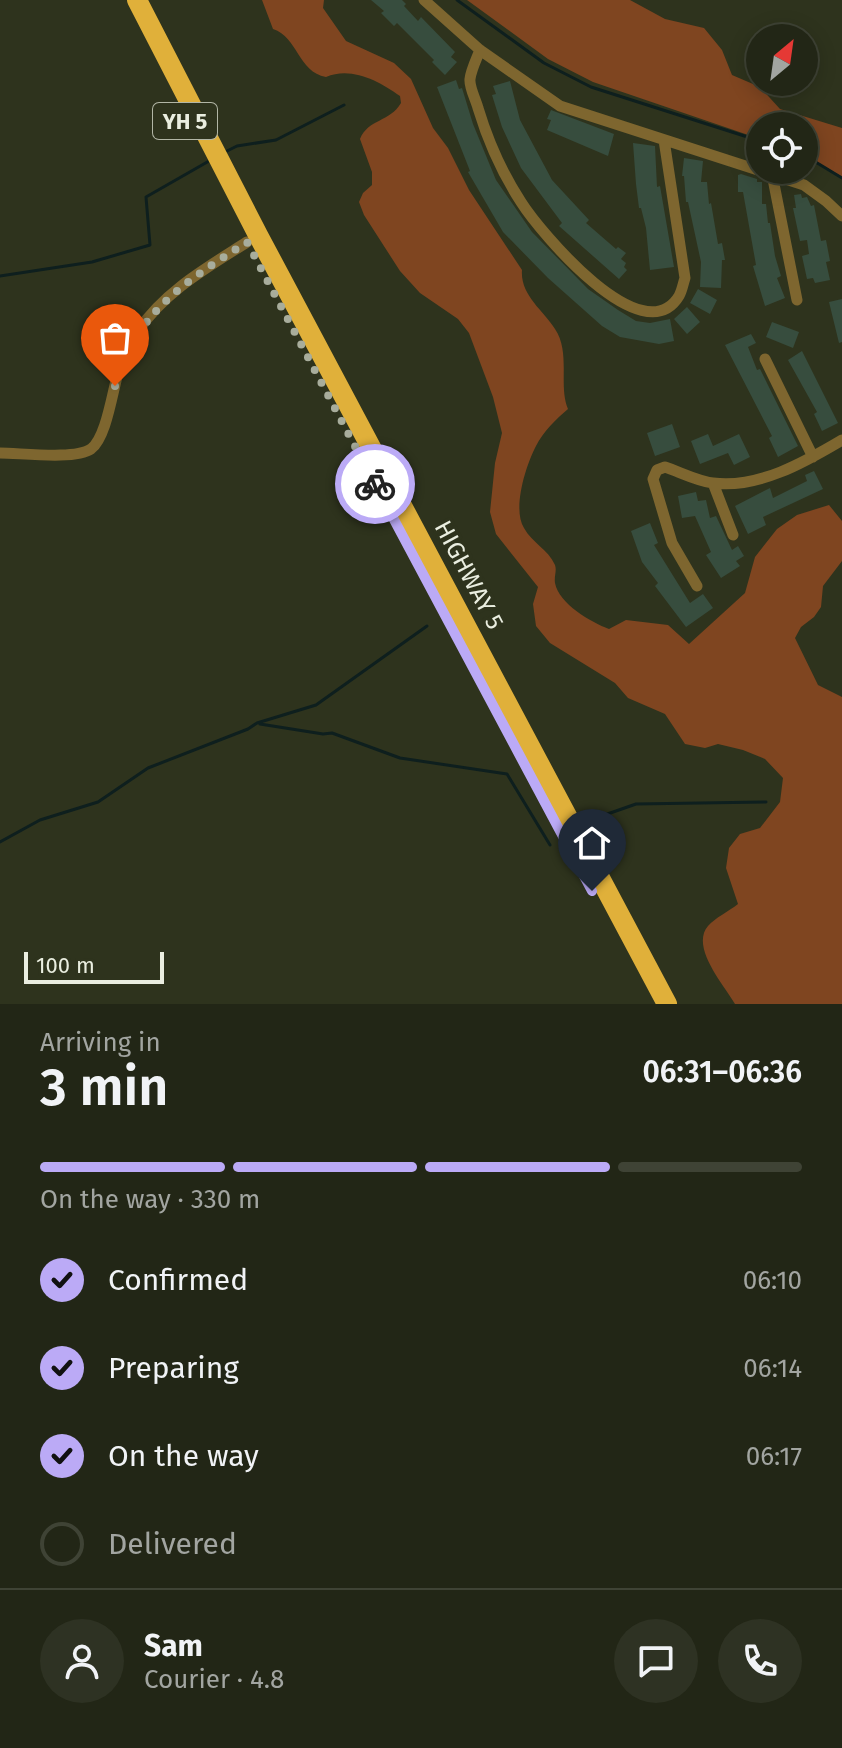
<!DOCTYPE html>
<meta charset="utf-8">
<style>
:root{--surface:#222616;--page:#2e3223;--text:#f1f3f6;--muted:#a2a5a1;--line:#3f4335;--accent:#bbaaf6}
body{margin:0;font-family:"Fira Sans",sans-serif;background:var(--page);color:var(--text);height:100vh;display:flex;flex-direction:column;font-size:30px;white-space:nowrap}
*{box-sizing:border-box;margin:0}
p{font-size:26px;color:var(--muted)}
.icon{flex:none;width:44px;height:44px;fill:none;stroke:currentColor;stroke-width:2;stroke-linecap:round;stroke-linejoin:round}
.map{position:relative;height:1004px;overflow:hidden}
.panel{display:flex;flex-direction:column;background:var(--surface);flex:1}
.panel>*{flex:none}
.needle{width:52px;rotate:29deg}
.controls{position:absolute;left:746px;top:24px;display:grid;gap:16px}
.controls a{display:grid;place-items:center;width:72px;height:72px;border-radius:50%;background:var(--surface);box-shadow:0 4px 20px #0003,0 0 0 2px var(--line);font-size:40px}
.scale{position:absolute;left:24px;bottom:20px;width:140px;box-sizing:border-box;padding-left:8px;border:4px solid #eaeee0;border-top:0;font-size:22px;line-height:28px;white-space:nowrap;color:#eaeee0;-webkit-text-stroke:6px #2e331d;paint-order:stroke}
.pin{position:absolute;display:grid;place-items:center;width:68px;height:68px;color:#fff;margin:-82px -34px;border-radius:50% 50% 50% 0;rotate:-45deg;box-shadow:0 0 8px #0007}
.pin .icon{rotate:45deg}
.courier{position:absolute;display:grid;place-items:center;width:80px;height:80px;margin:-40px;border:6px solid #bbaaf6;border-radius:50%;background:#fff;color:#222;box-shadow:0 2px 10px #0007}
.overview em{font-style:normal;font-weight:600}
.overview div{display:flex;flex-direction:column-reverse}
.overview{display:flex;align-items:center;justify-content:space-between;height:136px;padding:0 40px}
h1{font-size:52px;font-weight:600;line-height:60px}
.bar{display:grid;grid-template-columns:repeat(4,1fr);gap:12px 8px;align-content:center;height:96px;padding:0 40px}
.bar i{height:10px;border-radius:6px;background:var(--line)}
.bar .selected{background:var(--accent)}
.bar p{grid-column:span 4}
.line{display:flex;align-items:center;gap:20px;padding:0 40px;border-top:2px solid var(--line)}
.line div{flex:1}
.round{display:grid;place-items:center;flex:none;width:84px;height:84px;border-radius:42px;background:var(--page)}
ol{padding:0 40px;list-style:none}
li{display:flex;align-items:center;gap:24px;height:88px}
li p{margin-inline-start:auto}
li .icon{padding:8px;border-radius:50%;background:var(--accent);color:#111;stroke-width:4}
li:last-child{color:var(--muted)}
li i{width:44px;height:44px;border:4px solid var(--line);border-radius:50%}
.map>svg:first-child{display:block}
.green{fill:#7f4520}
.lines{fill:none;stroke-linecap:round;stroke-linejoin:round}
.stream{stroke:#0e1f1e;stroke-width:3}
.building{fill:#374d3e}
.street{stroke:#7e662f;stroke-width:11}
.highway{stroke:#e0b03a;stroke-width:20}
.done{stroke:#a8ad9c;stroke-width:8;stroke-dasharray:0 14.4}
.route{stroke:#bbaaf6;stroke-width:10}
.labels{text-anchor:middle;stroke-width:7;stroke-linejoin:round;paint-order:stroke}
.shield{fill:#2e331d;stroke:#b2b6a6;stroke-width:2}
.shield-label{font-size:22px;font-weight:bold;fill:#eaeee0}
.street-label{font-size:24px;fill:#eaeee0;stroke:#2e331d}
</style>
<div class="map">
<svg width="842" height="1004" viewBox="0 0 842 1004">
<rect width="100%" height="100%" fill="#2e331d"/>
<!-- green -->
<path class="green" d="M 262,0 L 324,0 L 323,8 L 346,41 L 394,63 L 411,79 L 433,128 L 448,148 L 469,190 L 522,270 C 520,295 543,310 555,329 C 571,353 558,385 568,409 C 556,419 543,432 536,446 C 526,465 512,509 524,528 C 532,543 548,549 555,565 C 557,571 554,576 555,583 C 559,604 591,622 609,629 L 626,620 L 668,625 L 689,644 L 745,593 L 755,557 L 777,529 L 797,515 L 829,505 L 842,521 L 842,561 L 823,586 L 821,607 L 814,617 L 801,627 L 795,638 L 818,685 L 842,697 L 842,1004 L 735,1004 C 724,985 690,947 708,926 C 715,918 729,911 738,904 L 726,868 L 729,848 L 740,834 L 760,828 L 780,802 L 783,778 L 765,759 L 743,750 L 718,744 L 705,748 L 685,744 L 665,714 L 628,698 L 615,683 L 550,643 L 536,626 L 533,604 L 538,587 L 496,534 L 490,512 L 495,463 L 502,433 L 493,397 L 469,333 L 458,319 L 420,293 L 400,271 L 364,215 L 359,202 L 363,193 L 372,185 L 372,172 L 360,139 C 368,119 390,122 401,103 L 400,96 C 379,81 351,66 326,77 C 298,72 298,37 273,29 Z
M 467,0 L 630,0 L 665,19 L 704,28 L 722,50 L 732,75 L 760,87 L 780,109 L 842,128 L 842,177 L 804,154 L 804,126 L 760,126 L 760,139 L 593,82 L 548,59 Z"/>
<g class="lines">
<!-- stream -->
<path class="stream" d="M 457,0 L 544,63 L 591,87 L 760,141
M 223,153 L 237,146 L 276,140 L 344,105
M 804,155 L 842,178
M 0,276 L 92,262 L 150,245 L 146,197 L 209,161
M 478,602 L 488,596
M 260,724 L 323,734 L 332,733 L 400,758 L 507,774 L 550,845
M 596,818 L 636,804 L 766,802
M 0,842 L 40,820 L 98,802 L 148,768 L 248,729 L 257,723 L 316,705 L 427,626"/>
</g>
<!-- building -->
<path class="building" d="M 371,0 L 402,0 L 406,4 L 404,6 L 418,21 L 421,17 L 455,52 L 451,57 L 457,62 L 445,75 L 432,62 L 434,60 L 397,23 L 394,26 L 381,13 L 384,11 Z
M 456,80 L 459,89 L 462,88 L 473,124 L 496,180 L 532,232 L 588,289 L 618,310 L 636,321 L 650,323 L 670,319 L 674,341 L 659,344 L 620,337 L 602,326 L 548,278 L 503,232 L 468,172 L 470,171 L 437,87 Z
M 510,81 L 520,120 L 552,180 L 589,220 L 586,223 L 616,249 L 618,247 L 626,253 L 621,259 L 626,263 L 624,267 L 627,270 L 619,279 L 559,226 L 562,223 L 521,168 L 502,127 L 492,95 L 496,94 L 493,86 Z
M 551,110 L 614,134 L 608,156 L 547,130 L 551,120 L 547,119 Z
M 633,143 L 655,146 L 657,187 L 660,186 L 674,267 L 650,270 L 646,228 L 641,208 L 639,208 L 636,184 Z
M 684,158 L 703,161 L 701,182 L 707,182 L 709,204 L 711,203 L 718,244 L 722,243 L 725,260 L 722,260 L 721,288 L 700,287 L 701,262 L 688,202 L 686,202 L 684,176 L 682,176 Z
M 741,174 L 757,179 L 757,182 L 762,182 L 762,204 L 766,204 L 768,223 L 770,223 L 775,256 L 781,276 L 777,278 L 785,298 L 765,306 L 753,266 L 756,265 L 743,192 L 738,192 L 738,175 Z
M 801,194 L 802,198 L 807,197 L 811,206 L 814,205 L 821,241 L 826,240 L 830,261 L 826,262 L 830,280 L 815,283 L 813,278 L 807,279 L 802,256 L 809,254 L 807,240 L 800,241 L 793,208 L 796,208 L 794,195 Z
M 698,289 L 717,300 L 710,314 L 690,303 Z
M 842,299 L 842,342 L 839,343 L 829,302 Z
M 687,307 L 700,322 L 687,334 L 674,319 Z
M 772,322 L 799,332 L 793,348 L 766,337 Z
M 751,334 L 756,343 L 748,347 L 757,370 L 760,369 L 798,446 L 778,457 L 769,438 L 772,436 L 725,345 Z
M 802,351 L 838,423 L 822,431 L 814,414 L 817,412 L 788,360 Z
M 672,424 L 680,447 L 655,456 L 647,433 Z
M 708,434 L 713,446 L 739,434 L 750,457 L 734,465 L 728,453 L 700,464 L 691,441 Z
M 814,471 L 823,489 L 763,517 L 766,525 L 748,534 L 735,506 L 770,488 L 773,498 L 807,481 L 805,475 Z
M 696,492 L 698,501 L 706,500 L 710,518 L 716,516 L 732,550 L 738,546 L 744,556 L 736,561 L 740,566 L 721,578 L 706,555 L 711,552 L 695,516 L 682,518 L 678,496 Z
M 650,523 L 658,543 L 654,545 L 690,603 L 703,594 L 713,608 L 686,627 L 655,586 L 658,583 L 642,562 L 631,531 Z"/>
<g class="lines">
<!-- street -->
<path class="street" d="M 424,0 L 480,50 L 560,106 L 804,185 L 826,201 L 842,216
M 480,50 C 477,58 471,70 470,79 C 469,87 476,100 478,108 C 488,141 502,173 521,202 C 540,232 643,355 679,296 C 682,291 683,284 685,278 L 664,140
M 772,174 L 797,300
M 765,359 L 813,457
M 0,453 C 21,453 75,460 91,449 C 108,436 113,384 121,363 C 125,352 132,340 138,331 C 165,291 208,267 247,242
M 713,483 L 733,535
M 697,586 L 672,543 L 653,479 L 657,470 L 665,467 C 680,472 697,481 713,483 C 758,489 805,462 842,440"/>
<!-- highway -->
<path class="highway" d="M 137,0 L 258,235 L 667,1004"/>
</g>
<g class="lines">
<!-- done -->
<path class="done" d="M 115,386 C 136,311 186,282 247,242 L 375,484"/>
<!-- route -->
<path class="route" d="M 375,484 L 592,891"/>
</g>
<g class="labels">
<!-- shield labels -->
<rect class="shield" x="153" y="103" width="64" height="36" rx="6"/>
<g class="shield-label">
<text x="185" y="129">YH 5</text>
</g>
<!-- street labels -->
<g class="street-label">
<text transform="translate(469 575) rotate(62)" y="8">HIGHWAY 5</text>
</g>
</g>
</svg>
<div class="controls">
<a><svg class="needle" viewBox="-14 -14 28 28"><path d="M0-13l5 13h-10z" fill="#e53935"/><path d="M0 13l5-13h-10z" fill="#a2a5a1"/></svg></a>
<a><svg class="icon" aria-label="locate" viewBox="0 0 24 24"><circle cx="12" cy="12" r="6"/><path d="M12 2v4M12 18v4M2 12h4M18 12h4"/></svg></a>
</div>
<div class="scale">100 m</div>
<div class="pin" style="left:115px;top:386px;background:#ea580c"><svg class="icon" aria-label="bag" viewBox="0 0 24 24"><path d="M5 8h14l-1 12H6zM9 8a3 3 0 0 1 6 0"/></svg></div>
<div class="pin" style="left:592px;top:891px;background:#1f2937"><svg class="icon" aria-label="home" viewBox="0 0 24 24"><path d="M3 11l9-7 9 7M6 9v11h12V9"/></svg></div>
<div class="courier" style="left:375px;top:484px"><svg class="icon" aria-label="bike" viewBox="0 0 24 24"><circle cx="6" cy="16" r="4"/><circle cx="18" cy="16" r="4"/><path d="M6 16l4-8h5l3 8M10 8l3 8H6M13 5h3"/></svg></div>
</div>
<section class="panel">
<div class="overview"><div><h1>3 min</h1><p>Arriving in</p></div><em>06:31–06:36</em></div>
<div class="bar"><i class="selected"></i><i class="selected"></i><i class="selected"></i><i></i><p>On the way · 330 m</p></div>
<ol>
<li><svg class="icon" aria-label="check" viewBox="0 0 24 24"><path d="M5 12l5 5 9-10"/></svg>Confirmed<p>06:10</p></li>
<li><svg class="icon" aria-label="check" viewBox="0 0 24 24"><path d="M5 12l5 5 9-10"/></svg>Preparing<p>06:14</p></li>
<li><svg class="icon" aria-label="check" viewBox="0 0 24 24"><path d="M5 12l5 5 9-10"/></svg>On the way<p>06:17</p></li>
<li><i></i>Delivered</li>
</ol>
<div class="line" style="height:144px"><a class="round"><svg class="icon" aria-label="person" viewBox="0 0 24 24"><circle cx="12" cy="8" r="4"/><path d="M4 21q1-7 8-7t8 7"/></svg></a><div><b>Sam</b><p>Courier · 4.8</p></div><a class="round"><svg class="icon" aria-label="chat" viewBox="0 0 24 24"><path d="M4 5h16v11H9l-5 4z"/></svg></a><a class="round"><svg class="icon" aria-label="phone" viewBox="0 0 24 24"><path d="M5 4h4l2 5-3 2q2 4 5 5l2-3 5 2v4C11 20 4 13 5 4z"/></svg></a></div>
</section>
